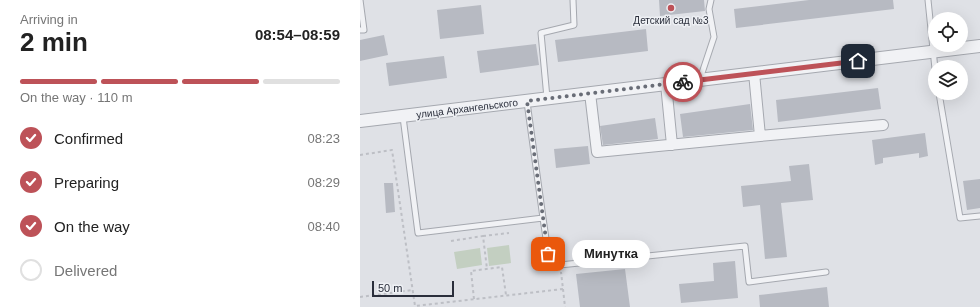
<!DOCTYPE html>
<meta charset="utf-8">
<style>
:root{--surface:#fff;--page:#f6f6f6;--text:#222;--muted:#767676;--line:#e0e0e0;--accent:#bd5258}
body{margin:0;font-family:Helvetica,sans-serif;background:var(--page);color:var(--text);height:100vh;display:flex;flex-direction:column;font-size:15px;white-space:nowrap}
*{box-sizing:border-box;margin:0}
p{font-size:13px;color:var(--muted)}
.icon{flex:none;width:22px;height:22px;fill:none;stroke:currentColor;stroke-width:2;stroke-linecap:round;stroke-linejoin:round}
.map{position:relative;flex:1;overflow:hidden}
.side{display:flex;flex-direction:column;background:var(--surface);width:360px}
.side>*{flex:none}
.controls{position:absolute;left:568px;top:12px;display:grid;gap:8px}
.controls a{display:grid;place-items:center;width:40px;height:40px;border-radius:50%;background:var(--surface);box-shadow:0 4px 16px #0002;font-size:20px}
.scale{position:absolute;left:12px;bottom:10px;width:82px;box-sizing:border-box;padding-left:4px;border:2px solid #2a2e3b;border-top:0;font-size:11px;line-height:14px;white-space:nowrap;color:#2a2e3b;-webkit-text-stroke:3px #eef0f4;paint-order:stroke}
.pin{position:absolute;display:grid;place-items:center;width:34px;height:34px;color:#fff;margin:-17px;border-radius:8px;box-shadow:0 2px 6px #0006}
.courier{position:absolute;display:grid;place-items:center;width:40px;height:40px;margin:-20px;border:3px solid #bd5258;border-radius:50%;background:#fff;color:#222;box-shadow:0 1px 5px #0007}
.bubble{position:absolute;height:28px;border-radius:14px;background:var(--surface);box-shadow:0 4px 16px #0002;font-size:13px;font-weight:600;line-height:28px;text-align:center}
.overview em{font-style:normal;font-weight:600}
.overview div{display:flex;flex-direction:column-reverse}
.overview{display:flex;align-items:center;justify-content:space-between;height:68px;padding:0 20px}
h1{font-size:26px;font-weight:600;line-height:30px}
.bar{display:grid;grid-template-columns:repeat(4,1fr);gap:6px 4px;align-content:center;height:48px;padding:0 20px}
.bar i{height:5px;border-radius:3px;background:var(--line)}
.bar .on{background:var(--accent)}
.bar p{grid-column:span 4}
ol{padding:0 20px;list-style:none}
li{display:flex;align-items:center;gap:12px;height:44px}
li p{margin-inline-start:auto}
li .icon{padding:4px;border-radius:50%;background:var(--accent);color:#fff;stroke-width:4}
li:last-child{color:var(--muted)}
li i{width:22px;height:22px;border:2px solid var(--line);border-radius:50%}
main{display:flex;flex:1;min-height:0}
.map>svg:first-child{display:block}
.green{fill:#c3cfc1}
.building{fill:#b7bac2}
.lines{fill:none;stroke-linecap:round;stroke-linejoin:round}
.service-casing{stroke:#a5a8af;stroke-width:7}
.minor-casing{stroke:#a5a8af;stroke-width:12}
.tertiary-casing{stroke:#a5a8af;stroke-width:14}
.path{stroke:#bdbfc5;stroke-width:2;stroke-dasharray:3 3;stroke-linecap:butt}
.service{stroke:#f1f2f5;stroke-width:5}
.minor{stroke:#f1f2f5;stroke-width:10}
.tertiary{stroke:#f1f2f5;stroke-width:12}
.done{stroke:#696d77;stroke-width:4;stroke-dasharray:0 7.2}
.route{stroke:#bd5258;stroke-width:5}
.poi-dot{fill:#bd5258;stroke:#eef0f4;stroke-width:1.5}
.labels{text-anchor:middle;stroke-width:3;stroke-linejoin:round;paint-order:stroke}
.poi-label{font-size:10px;fill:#2a2e3b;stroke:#eef0f4}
.street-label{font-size:10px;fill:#2a2e3b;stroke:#eef0f4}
</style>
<main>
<section class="side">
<div class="overview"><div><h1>2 min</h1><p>Arriving in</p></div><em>08:54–08:59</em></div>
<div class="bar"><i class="on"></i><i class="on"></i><i class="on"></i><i></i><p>On the way · 110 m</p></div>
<ol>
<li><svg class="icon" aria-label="check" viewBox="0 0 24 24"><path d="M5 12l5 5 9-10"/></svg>Confirmed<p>08:23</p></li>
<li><svg class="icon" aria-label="check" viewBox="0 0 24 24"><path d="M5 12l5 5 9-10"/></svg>Preparing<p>08:29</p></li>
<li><svg class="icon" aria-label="check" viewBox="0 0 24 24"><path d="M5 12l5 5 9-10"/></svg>On the way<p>08:40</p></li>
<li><i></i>Delivered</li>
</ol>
</section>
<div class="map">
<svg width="620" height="307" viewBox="0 0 620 307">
<rect width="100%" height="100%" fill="#dfe1e6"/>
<!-- green -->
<path class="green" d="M 149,245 L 151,263 L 129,266 L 127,248 Z
M 120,248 L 122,265 L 97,269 L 94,252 Z"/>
<!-- building -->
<path class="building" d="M 299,0 L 344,0 L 345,11 L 300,16 Z
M 449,0 L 533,0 L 534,9 L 376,28 L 374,9 Z
M 121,5 L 124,34 L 80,39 L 77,10 Z
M 286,29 L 288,51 L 198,62 L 195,40 Z
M 24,35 L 28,55 L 0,61 L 0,40 Z
M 176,44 L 179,65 L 120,73 L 117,51 Z
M 84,56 L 87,78 L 29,86 L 26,63 Z
M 518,88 L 521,109 L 418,122 L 416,100 Z
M 390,104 L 393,130 L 323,137 L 320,114 Z
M 295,118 L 298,139 L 243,145 L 240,126 Z
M 565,133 L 568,156 L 559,158 L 559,153 L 523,158 L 523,163 L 515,165 L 512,140 Z
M 228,146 L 230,164 L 196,168 L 194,149 Z
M 449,164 L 453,200 L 421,203 L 427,257 L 405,259 L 400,205 L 383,207 L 381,186 L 431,181 L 429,166 Z
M 620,179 L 620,208 L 607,210 L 603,181 Z
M 24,183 L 33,183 L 35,212 L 26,213 Z
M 375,261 L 378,298 L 321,303 L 319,284 L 354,281 L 353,263 Z
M 265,269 L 270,307 L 220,307 L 216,274 Z
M 467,287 L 469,307 L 400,307 L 399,295 Z"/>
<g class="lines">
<defs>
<path id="service" d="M 0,0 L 4,30 L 0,30
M 568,0 L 575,69
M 340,79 L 354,37 L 349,9 L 351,0
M 579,93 L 600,218 L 620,216
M 187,98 L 181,33 L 214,25 L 213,0
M 43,117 L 58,233 L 183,218 L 167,102
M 183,218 L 190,266 L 385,246 L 389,282 L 466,272"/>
<path id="minor" d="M 394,73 L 400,136 L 523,125
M 306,84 L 312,145
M 230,93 L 237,152 L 400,136"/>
<path id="tertiary" d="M 0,121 L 620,46"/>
</defs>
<!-- service casing -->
<use href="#service" class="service-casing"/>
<!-- minor casing -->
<use href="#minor" class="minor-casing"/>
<!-- tertiary casing -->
<use href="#tertiary" class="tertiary-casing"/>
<!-- path -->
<path class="path" d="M 0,155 L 32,150 L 55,306 L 203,289 L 201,272
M 123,236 L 149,233
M 91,241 L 123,236 L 127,269
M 203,289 L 205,307
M 0,297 L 53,290
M 114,299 L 111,271 L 142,267 L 146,295"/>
<!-- service -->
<use href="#service" class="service"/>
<!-- minor -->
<use href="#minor" class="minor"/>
<!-- tertiary -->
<use href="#tertiary" class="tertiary"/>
</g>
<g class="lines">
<!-- done -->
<path class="done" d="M 188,254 L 167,101 L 323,82"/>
<!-- route -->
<path class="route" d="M 323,82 L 498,61"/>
</g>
<!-- markers -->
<circle class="poi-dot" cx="311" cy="8" r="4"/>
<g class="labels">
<!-- poi labels -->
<g class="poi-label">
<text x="311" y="24">Детский сад №3</text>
</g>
<!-- street labels -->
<g class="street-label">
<text transform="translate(107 108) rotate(-7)" y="4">улица Архангельского</text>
</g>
</g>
</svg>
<div class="controls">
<a><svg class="icon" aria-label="locate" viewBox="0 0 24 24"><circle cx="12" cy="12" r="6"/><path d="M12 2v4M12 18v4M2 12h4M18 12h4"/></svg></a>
<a><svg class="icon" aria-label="layers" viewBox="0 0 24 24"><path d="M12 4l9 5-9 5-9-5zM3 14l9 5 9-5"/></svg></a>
</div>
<div class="scale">50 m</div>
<div class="pin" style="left:188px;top:254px;background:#ea580c"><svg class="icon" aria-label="bag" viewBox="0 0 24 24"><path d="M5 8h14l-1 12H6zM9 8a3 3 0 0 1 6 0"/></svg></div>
<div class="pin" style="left:498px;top:61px;background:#1f2937"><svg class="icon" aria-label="home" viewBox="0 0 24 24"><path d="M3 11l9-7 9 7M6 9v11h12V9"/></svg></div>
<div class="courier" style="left:323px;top:82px"><svg class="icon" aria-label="bike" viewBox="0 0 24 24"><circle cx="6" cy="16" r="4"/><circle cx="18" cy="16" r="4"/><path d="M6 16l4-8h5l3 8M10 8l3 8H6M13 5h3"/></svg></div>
<div class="bubble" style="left:212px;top:240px;width:78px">Минутка</div>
</div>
</main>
